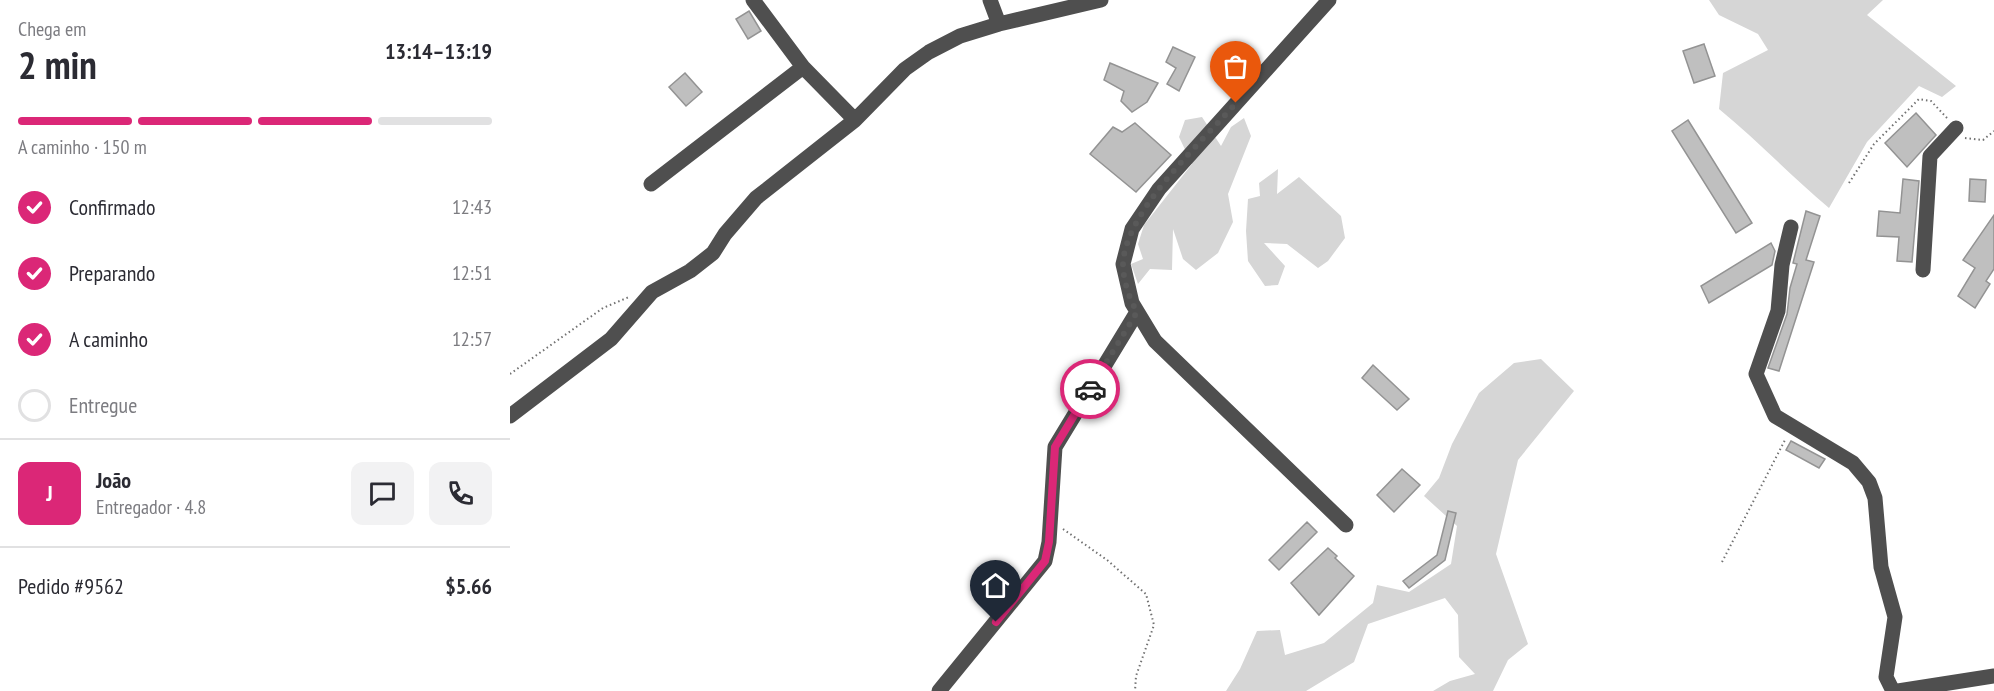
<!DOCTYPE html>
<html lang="pt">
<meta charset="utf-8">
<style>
:root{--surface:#fff;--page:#f2f2f3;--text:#2b2b33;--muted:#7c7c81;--line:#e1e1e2;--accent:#db2777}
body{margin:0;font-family:"PT Sans Narrow",sans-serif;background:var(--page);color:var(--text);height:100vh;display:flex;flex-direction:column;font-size:22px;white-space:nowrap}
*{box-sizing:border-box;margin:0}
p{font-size:20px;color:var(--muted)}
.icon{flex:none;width:33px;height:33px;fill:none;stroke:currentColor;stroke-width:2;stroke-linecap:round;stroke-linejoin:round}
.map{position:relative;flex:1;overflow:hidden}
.drawer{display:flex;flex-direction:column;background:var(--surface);width:510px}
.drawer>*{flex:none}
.pin{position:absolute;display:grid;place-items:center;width:51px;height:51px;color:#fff;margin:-62px -26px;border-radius:50% 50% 50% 0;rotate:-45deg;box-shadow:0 0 6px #0007}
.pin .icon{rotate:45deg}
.courier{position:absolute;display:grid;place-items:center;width:60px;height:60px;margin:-30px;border:4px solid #db2777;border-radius:50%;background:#fff;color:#222;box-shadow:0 2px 8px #0007}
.summary em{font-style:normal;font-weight:800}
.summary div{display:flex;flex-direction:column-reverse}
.summary{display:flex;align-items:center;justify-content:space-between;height:102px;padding:0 18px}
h1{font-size:39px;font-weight:800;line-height:45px}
.bar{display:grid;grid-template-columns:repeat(4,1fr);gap:9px 6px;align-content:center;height:72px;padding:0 18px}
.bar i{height:8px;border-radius:4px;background:var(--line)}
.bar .active{background:var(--accent)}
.bar p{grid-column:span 4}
.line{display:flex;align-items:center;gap:15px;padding:0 18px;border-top:2px solid var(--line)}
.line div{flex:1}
.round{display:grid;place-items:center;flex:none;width:63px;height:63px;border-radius:12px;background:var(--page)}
ol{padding:0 18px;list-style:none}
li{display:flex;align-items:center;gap:18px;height:66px}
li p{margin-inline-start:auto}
li .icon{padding:6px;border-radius:50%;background:var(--accent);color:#fff;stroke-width:4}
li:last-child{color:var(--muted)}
li i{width:33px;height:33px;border:3px solid var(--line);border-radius:50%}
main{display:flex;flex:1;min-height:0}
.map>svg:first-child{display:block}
.green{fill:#d6d6d6}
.building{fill:#bfbfbf;stroke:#939393;stroke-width:1.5}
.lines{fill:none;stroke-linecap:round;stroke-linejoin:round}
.path{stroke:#717171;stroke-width:2;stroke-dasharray:1.5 3;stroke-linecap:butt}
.minor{stroke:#4f4f4f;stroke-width:15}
.done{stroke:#595959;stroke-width:6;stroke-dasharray:0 10.8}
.route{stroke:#db2777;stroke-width:8}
</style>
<main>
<section class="drawer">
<div class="summary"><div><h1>2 min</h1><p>Chega em</p></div><em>13:14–13:19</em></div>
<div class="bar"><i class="active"></i><i class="active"></i><i class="active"></i><i></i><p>A caminho · 150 m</p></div>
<ol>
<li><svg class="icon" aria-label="check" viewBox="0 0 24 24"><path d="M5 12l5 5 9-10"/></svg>Confirmado<p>12:43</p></li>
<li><svg class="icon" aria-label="check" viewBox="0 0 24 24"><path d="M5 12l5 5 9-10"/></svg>Preparando<p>12:51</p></li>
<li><svg class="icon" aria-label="check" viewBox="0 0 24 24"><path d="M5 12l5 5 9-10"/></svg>A caminho<p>12:57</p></li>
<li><i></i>Entregue</li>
</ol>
<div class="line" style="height:108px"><b class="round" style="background:var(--accent);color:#fff">J</b><div><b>João</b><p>Entregador · 4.8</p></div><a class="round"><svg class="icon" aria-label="chat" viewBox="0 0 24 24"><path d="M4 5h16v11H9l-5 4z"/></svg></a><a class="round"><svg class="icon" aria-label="phone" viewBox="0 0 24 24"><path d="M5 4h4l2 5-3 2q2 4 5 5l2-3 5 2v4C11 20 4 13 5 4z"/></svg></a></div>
<div class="line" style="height:78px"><div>Pedido #9562</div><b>$5.66</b></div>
</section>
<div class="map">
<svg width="1484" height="691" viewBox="0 0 1484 691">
<rect width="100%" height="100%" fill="#fff"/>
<!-- green -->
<path class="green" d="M 1199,0 L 1373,0 L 1357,15 L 1446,86 L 1432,97 L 1409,86 L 1357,142 L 1319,208 C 1281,176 1247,140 1209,109 L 1213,73 L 1258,50 L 1248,34 L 1209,15 Z
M 692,117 L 711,146 L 721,127 L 734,118 L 741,136 L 718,194 L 723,222 L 708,253 L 686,270 L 673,259 L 663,229 L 662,270 L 640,269 L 628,284 L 621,264 L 633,259 L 628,244 L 634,225 L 682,164 L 669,137 L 675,120 Z
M 768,169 L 767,194 L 789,177 L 831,216 L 835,238 L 818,261 L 808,268 L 777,244 L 754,243 L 775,266 L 768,285 L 755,286 L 738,261 L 736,231 L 738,199 L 750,196 L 749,183 Z
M 1031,359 L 1064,391 L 1008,460 L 986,554 L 1018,644 L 998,660 L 983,691 L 923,691 L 940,681 L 965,674 L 949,657 L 948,615 L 935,598 L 858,624 L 844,662 L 796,691 L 716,691 L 730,669 L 747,631 L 770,630 L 775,655 L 814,643 L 863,603 L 867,585 L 899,592 L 941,564 L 947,526 L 914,496 L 929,478 L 942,444 L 969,393 L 1004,363 Z"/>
<!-- building -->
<path class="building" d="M 239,11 L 251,31 L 238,39 L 226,19 Z
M 1194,44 L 1205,76 L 1184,83 L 1173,51 Z
M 663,47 L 685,57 L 669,91 L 657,84 L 666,68 L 656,62 Z
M 600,63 L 648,83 L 637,102 L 622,112 L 611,101 L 614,91 L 594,80 Z
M 175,73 L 192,92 L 176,106 L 159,87 Z
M 1406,113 L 1426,135 L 1397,167 L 1375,143 Z
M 1178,120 L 1242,223 L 1226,233 L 1162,131 Z
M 625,123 L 661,155 L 626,192 L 580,154 L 603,127 L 612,132 Z
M 1393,179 L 1409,181 L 1402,262 L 1387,261 L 1389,237 L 1367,236 L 1369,211 L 1390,213 Z
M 1460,179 L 1476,180 L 1475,202 L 1459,201 Z
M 1296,211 L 1310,216 L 1296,260 L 1304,262 L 1269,371 L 1258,368 L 1277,314 L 1280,288 L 1287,264 L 1283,263 Z
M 1484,215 L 1484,269 L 1476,281 L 1480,284 L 1465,308 L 1448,296 L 1465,268 L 1453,260 Z
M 1261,243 L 1265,251 L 1262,265 L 1199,303 L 1191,286 Z
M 863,365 L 899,399 L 887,410 L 852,378 Z
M 1281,441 L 1315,459 L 1309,468 L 1276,450 Z
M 892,469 L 910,485 L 884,512 L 867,495 Z
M 938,511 L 946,513 L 935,560 L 899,588 L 893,581 L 927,555 Z
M 797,522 L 807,532 L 769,570 L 759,560 Z
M 818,548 L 827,556 L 825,558 L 844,576 L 809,615 L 781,583 Z"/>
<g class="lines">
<!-- path -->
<path class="path" d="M 1455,138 L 1473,140 L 1484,131
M 1339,183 L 1364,144 L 1409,99 L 1421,101 L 1437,118
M 0,374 L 93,308 L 119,297
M 553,529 L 597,560 L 636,594 L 644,625 L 626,676 L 625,691
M 1212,562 L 1276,438"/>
<!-- minor -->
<path class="minor" d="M 243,0 L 293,67 L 345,120
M 480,0 L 489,24
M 819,0 L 649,189 L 622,229 L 613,264 L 622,303 L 645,341 L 836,525
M 141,184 L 293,67
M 1281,227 L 1272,265 L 1268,311 L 1246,374 L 1265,416 L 1343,463 L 1359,482 L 1365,498 L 1371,567 L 1385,617 L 1376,677 L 1383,691
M 1413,270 L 1420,156 L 1446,128
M 0,416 L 101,339 L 142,292 L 180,271 L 203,253 L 215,234 L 246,198 L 345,120 L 395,69 L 419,52 L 450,36 L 489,24 L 591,0
M 429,691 L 535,561 L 539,542 L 545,447 L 627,312
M 1388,691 L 1484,676"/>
</g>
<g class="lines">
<!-- done -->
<path class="done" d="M 580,389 L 627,312 C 619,298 613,280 613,264 C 615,211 692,142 726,103"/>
<!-- route -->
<path class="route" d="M 486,622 L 535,561 L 539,542 L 545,447 L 580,389"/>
</g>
</svg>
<div class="pin" style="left:726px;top:103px;background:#ea580c"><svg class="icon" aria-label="bag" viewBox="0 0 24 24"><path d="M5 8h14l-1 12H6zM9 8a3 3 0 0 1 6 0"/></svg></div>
<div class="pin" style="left:486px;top:622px;background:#1f2937"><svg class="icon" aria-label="home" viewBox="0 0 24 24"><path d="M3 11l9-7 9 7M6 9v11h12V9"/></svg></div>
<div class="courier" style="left:580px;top:389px"><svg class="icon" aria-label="car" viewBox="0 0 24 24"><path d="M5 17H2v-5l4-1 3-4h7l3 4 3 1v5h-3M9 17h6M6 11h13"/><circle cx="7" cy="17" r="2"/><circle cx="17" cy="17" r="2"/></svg></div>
</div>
</main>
